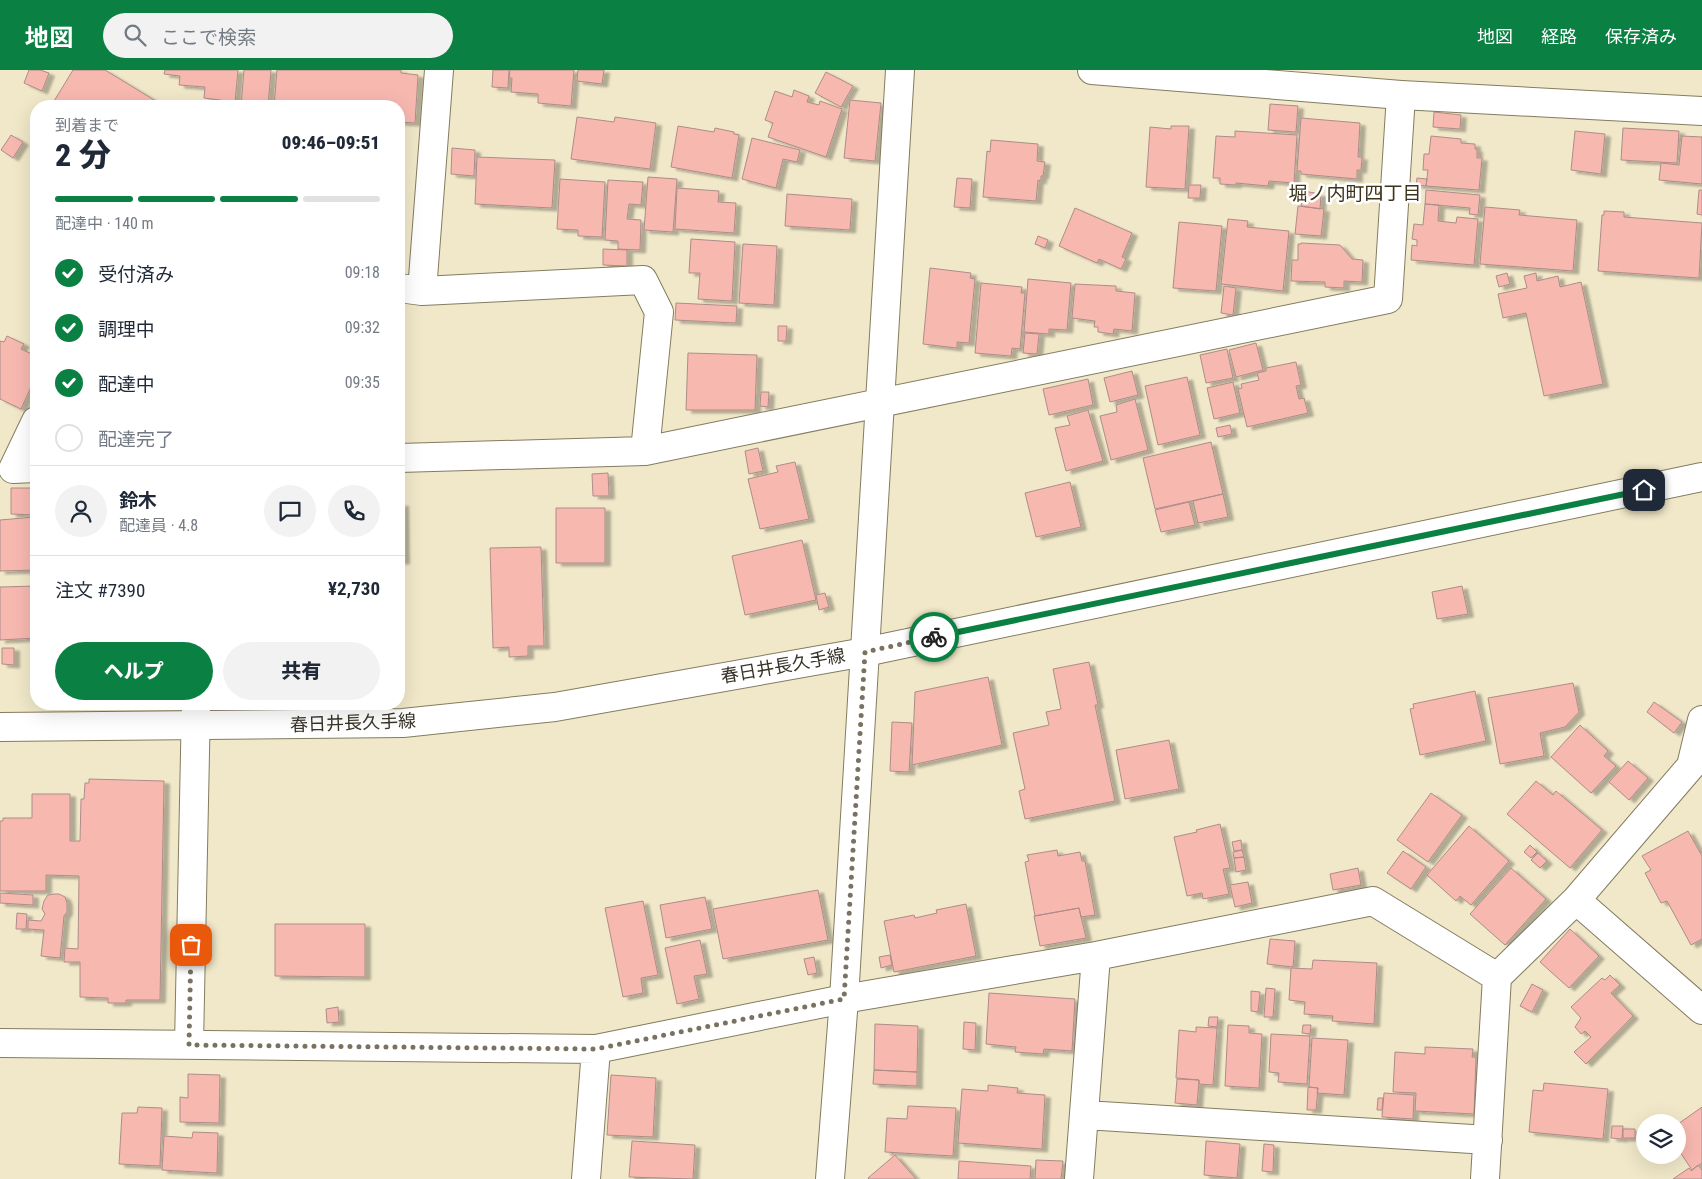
<!DOCTYPE html>
<html lang="ja">
<meta charset="utf-8">
<style>
:root{--surface:#fff;--page:#f2f2f3;--text:#1f2937;--muted:#747a83;--line:#e0e1e3;--accent:#0b8043}
body{margin:0;font-family:"Roboto Condensed","Noto Sans JP",sans-serif;background:var(--page);color:var(--text);height:100vh;display:flex;flex-direction:column;font-size:19px;white-space:nowrap}
*{box-sizing:border-box;margin:0}
p{font-size:16px;color:var(--muted)}
.icon{flex:none;width:28px;height:28px;fill:none;stroke:currentColor;stroke-width:2;stroke-linecap:round;stroke-linejoin:round}
.map{position:relative;flex:1;overflow:hidden}
.details{position:absolute;left:30px;top:30px;width:375px;height:610px;display:flex;flex-direction:column;background:var(--surface);border-radius:20px;box-shadow:0 5px 20px #0002}
.details>*{flex:none}
.controls{position:absolute;left:1636px;top:1044px;display:grid;gap:10px}
.controls a{display:grid;place-items:center;width:50px;height:50px;border-radius:50%;background:var(--surface);box-shadow:0 5px 20px #0002;font-size:25px}
.pin{position:absolute;display:grid;place-items:center;width:42px;height:42px;color:#fff;margin:-21px;border-radius:10px;box-shadow:0 2px 8px #0006}
.courier{position:absolute;display:grid;place-items:center;width:50px;height:50px;margin:-25px;border:4px solid #0b8043;border-radius:50%;background:#fff;color:#222;box-shadow:0 1px 6px #0007}
.headline em{font-style:normal;font-weight:800}
.headline div{display:flex;flex-direction:column-reverse}
.headline{display:flex;align-items:center;justify-content:space-between;height:85px;padding:0 25px}
h1{font-size:32px;font-weight:800;line-height:38px}
.bar{display:grid;grid-template-columns:repeat(4,1fr);gap:8px 5px;align-content:center;height:60px;padding:0 25px}
.bar i{height:6px;border-radius:4px;background:var(--line)}
.bar .current{background:var(--accent)}
.bar p{grid-column:span 4}
.line{display:flex;align-items:center;gap:12px;padding:0 25px;border-top:1px solid var(--line)}
.line div{flex:1}
.round{display:grid;place-items:center;flex:none;width:52px;height:52px;border-radius:26px;background:var(--page)}
ol{padding:0 25px;list-style:none}
li{display:flex;align-items:center;gap:15px;height:55px}
li p{margin-inline-start:auto}
li .icon{padding:5px;border-radius:50%;background:var(--accent);color:#fff;stroke-width:4}
li:last-child{color:var(--muted)}
li i{width:28px;height:28px;border:2px solid var(--line);border-radius:50%}
.action{display:flex;gap:10px;margin-top:auto;padding:10px 25px}
.action a{flex:1;height:58px;border-radius:30px;background:var(--accent);color:#fff;font-size:20px;font-weight:800;line-height:58px;text-align:center}
.action a+a{background:var(--page);color:var(--text)}
header{display:flex;align-items:center;gap:30px;box-sizing:border-box;height:70px;padding:0 25px;background:var(--accent);color:#fff}
header strong{font-size:24px}
nav{display:flex;gap:28px;margin-inline-start:auto;font-size:18px}
.search{width:350px;height:45px;background:var(--page);display:flex;align-items:center;gap:12px;box-sizing:border-box;padding:0 18px;border-radius:28px;color:var(--muted);font-size:19px}
.map>svg:first-child{display:block}
.building{fill:#f7b8b0;stroke:#ae8c88;filter:url(#shadow)}
.lines{fill:none;stroke-linecap:round;stroke-linejoin:round}
.minor-casing{stroke:#837c60;stroke-width:30}
.tertiary-casing{stroke:#837c60;stroke-width:30}
.primary-casing{stroke:#837c60;stroke-width:30}
.minor{stroke:#fff;stroke-width:28}
.tertiary{stroke:#fff;stroke-width:28}
.primary{stroke:#fff;stroke-width:28}
.done{stroke:#787260;stroke-width:5;stroke-dasharray:0 9}
.route{stroke:#0b8043;stroke-width:6}
.labels{text-anchor:middle;stroke-width:5;stroke-linejoin:round;paint-order:stroke}
.street-label{font-size:18px;fill:#373327;stroke:#fff}
.neighbourhood-label{font-size:19px;fill:#3b341a;stroke:#fff}
</style>
<header>
<strong>地図</strong>
<div class="search"><svg class="icon" aria-label="search" viewBox="0 0 24 24"><circle cx="10" cy="10" r="6"/><path d="M15 15l6 6"/></svg>ここで検索</div>
<nav><a>地図</a><a>経路</a><a>保存済み</a></nav>
</header>
<div class="map">
<svg width="1702" height="1109" viewBox="0 0 1702 1109">
<defs>
<filter id="shadow"><feDropShadow dx="5.5" dy="3" stdDeviation="1" flood-color="#0004"/></filter>
</defs>
<rect width="100%" height="100%" fill="#f1e8c9"/>
<!-- building -->
<path class="building" d="M 29,0 L 40,0 L 49,3 L 42,21 L 24,13 Z
M 73,0 L 105,0 L 164,36 L 51,36 Z
M 165,0 L 238,0 L 235,32 L 204,28 L 205,17 L 179,15 L 180,6 L 164,4 Z
M 244,0 L 271,0 L 268,36 L 241,36 Z
M 277,0 L 401,0 L 401,3 L 418,5 L 415,53 L 399,52 L 399,36 L 274,36 Z
M 493,0 L 509,0 L 508,18 L 492,17 Z
M 510,0 L 574,0 L 571,36 L 538,33 L 538,24 L 511,22 L 512,8 L 509,8 Z
M 578,0 L 604,0 L 602,14 L 577,11 Z
M 826,2 L 853,16 L 841,37 L 815,23 Z
M 794,20 L 809,26 L 807,32 L 819,35 L 820,31 L 842,39 L 826,87 L 768,67 L 773,53 L 765,50 L 775,21 L 792,27 Z
M 850,30 L 881,33 L 875,91 L 844,88 Z
M 1270,34 L 1298,36 L 1296,62 L 1268,60 Z
M 1434,42 L 1461,45 L 1460,59 L 1433,57 Z
M 577,47 L 614,52 L 615,47 L 656,53 L 650,99 L 571,89 Z
M 1301,48 L 1360,53 L 1358,87 L 1362,87 L 1361,100 L 1357,100 L 1357,109 L 1301,104 L 1301,101 L 1297,101 Z
M 678,56 L 714,62 L 715,58 L 734,62 L 734,64 L 739,65 L 732,108 L 671,97 Z
M 1171,56 L 1189,56 L 1185,119 L 1146,117 L 1150,57 L 1171,59 Z
M 1623,58 L 1679,61 L 1677,93 L 1621,90 Z
M 1235,61 L 1297,65 L 1294,113 L 1269,111 L 1268,116 L 1236,113 L 1236,115 L 1220,114 L 1220,108 L 1213,108 L 1216,66 L 1235,67 Z
M 1575,61 L 1605,64 L 1601,104 L 1571,100 Z
M 11,65 L 23,72 L 13,88 L 1,80 Z
M 1431,66 L 1461,69 L 1461,73 L 1475,74 L 1475,79 L 1477,79 L 1477,88 L 1482,88 L 1479,120 L 1426,116 L 1428,100 L 1423,100 L 1424,84 L 1429,84 Z
M 1682,66 L 1702,67 L 1702,114 L 1659,110 L 1661,93 L 1679,95 Z
M 752,68 L 800,80 L 797,92 L 783,89 L 776,118 L 742,109 Z
M 991,70 L 1038,74 L 1037,91 L 1045,92 L 1043,106 L 1041,106 L 1041,111 L 1038,110 L 1036,131 L 983,127 L 987,81 L 990,82 Z
M 452,78 L 475,80 L 474,106 L 451,104 Z
M 477,87 L 555,90 L 552,138 L 475,134 Z
M 648,107 L 677,109 L 673,162 L 644,160 Z
M 957,108 L 972,109 L 970,138 L 954,137 Z
M 1417,108 L 1427,109 L 1426,116 L 1416,115 Z
M 560,109 L 605,112 L 602,167 L 578,166 L 578,160 L 557,159 Z
M 608,110 L 643,112 L 641,135 L 629,134 L 627,149 L 641,150 L 640,180 L 618,179 L 618,171 L 605,170 Z
M 1189,115 L 1201,115 L 1200,128 L 1188,128 Z
M 677,118 L 719,121 L 718,132 L 736,133 L 734,163 L 675,159 Z
M 1426,120 L 1480,125 L 1478,145 L 1469,144 L 1470,138 L 1425,134 Z
M 1699,120 L 1702,120 L 1702,145 L 1697,144 Z
M 1303,121 L 1321,124 L 1320,139 L 1301,136 Z
M 787,124 L 852,129 L 850,160 L 785,156 Z
M 1425,134 L 1439,135 L 1438,151 L 1456,153 L 1457,147 L 1478,149 L 1474,195 L 1411,190 L 1412,175 L 1417,176 L 1417,170 L 1412,169 L 1414,154 L 1423,155 Z
M 1298,136 L 1324,139 L 1321,166 L 1295,164 Z
M 1485,137 L 1520,140 L 1519,145 L 1577,150 L 1573,201 L 1480,194 Z
M 1075,138 L 1132,163 L 1122,187 L 1126,189 L 1121,199 L 1099,189 L 1097,193 L 1059,176 Z
M 1604,141 L 1624,142 L 1624,147 L 1702,153 L 1699,208 L 1598,201 L 1602,145 L 1604,145 Z
M 1228,149 L 1248,151 L 1247,157 L 1289,161 L 1283,221 L 1221,214 Z
M 1179,152 L 1222,156 L 1216,221 L 1173,218 Z
M 1038,166 L 1048,170 L 1045,178 L 1035,174 Z
M 691,169 L 735,172 L 732,231 L 698,229 L 700,203 L 689,203 Z
M 1301,173 L 1340,175 L 1352,189 L 1363,190 L 1362,212 L 1344,211 L 1344,218 L 1325,217 L 1325,212 L 1291,211 L 1292,190 L 1298,190 L 1298,174 L 1301,174 Z
M 743,174 L 777,176 L 774,235 L 739,233 Z
M 603,179 L 627,180 L 627,196 L 603,195 Z
M 930,198 L 971,203 L 970,208 L 975,209 L 969,273 L 957,272 L 957,278 L 923,274 Z
M 1507,203 L 1510,214 L 1499,217 L 1496,206 Z
M 1536,203 L 1537,211 L 1558,206 L 1560,217 L 1581,212 L 1603,314 L 1544,326 L 1526,243 L 1503,248 L 1498,224 L 1527,218 L 1524,206 Z
M 1028,209 L 1071,213 L 1067,260 L 1049,259 L 1049,264 L 1024,262 Z
M 981,213 L 1022,217 L 1021,223 L 1025,223 L 1020,279 L 1012,278 L 1011,286 L 975,283 Z
M 1075,214 L 1116,216 L 1116,221 L 1135,223 L 1132,261 L 1114,259 L 1113,264 L 1098,262 L 1098,257 L 1094,257 L 1095,251 L 1072,248 Z
M 1224,216 L 1236,218 L 1233,245 L 1221,243 Z
M 676,233 L 737,236 L 736,253 L 675,250 Z
M 778,256 L 787,256 L 786,271 L 778,271 Z
M 1025,263 L 1039,264 L 1037,284 L 1023,283 Z
M 7,266 L 24,274 L 21,279 L 36,286 L 36,306 L 21,339 L 0,329 L 0,271 L 4,272 Z
M 1256,273 L 1263,300 L 1236,307 L 1229,280 Z
M 1227,279 L 1233,308 L 1206,313 L 1200,285 Z
M 688,283 L 757,285 L 755,340 L 686,340 Z
M 1296,292 L 1301,315 L 1296,316 L 1299,329 L 1304,328 L 1308,343 L 1247,357 L 1238,319 L 1242,318 L 1241,314 L 1259,310 L 1257,303 L 1266,301 L 1266,298 Z
M 1132,301 L 1138,325 L 1110,332 L 1104,308 Z
M 1187,307 L 1200,365 L 1158,375 L 1145,316 Z
M 1088,309 L 1093,335 L 1049,345 L 1043,319 Z
M 1233,312 L 1240,343 L 1214,349 L 1207,318 Z
M 761,322 L 769,322 L 768,337 L 760,336 Z
M 1135,329 L 1148,380 L 1111,390 L 1100,346 L 1117,342 L 1116,335 Z
M 1088,340 L 1103,391 L 1066,401 L 1055,358 L 1070,355 L 1067,346 Z
M 1230,355 L 1232,364 L 1218,367 L 1216,358 Z
M 1211,372 L 1223,424 L 1155,439 L 1143,388 Z
M 758,378 L 763,401 L 749,404 L 745,381 Z
M 795,392 L 809,449 L 760,459 L 748,409 L 778,402 L 776,396 Z
M 608,403 L 609,426 L 593,426 L 592,404 Z
M 1070,412 L 1081,457 L 1036,467 L 1025,423 Z
M 11,418 L 36,418 L 36,445 L 11,444 Z
M 1223,424 L 1228,447 L 1198,453 L 1193,431 Z
M 1189,432 L 1195,455 L 1161,462 L 1155,440 Z
M 403,433 L 404,491 L 399,491 L 399,434 Z
M 556,438 L 605,438 L 605,493 L 556,493 Z
M 35,447 L 36,500 L 0,501 L 0,450 Z
M 802,470 L 816,530 L 745,545 L 732,486 Z
M 541,477 L 544,576 L 528,576 L 528,586 L 509,587 L 509,577 L 493,578 L 490,478 Z
M 36,516 L 36,568 L 0,570 L 0,517 Z
M 1462,516 L 1468,544 L 1437,549 L 1432,522 Z
M 825,523 L 829,537 L 819,540 L 816,525 Z
M 2,578 L 14,578 L 14,595 L 2,594 Z
M 1089,592 L 1098,635 L 1095,635 L 1115,731 L 1025,749 L 1019,721 L 1025,719 L 1013,663 L 1049,655 L 1046,642 L 1061,639 L 1053,599 Z
M 988,607 L 1002,675 L 912,695 L 915,622 Z
M 1573,613 L 1579,642 L 1565,657 L 1540,663 L 1544,686 L 1500,694 L 1488,628 Z
M 1475,621 L 1486,671 L 1420,685 L 1410,639 L 1414,638 L 1413,634 Z
M 1654,632 L 1682,652 L 1674,663 L 1647,642 Z
M 892,652 L 912,653 L 909,702 L 890,701 Z
M 1580,655 L 1608,681 L 1604,686 L 1616,696 L 1591,723 L 1551,687 Z
M 1169,670 L 1179,719 L 1125,729 L 1116,680 Z
M 1628,691 L 1648,708 L 1629,730 L 1609,712 Z
M 89,709 L 164,711 L 160,930 L 126,930 L 126,933 L 108,933 L 108,928 L 80,927 L 80,892 L 64,892 L 65,878 L 78,879 L 79,806 L 46,805 L 46,821 L 0,821 L 0,751 L 3,751 L 3,748 L 32,748 L 32,724 L 70,724 L 70,771 L 80,771 L 81,729 L 84,729 L 85,713 L 89,713 Z
M 1536,711 L 1553,725 L 1556,721 L 1602,760 L 1570,798 L 1507,744 Z
M 1431,723 L 1462,745 L 1428,792 L 1397,770 Z
M 1220,754 L 1230,798 L 1223,799 L 1229,824 L 1203,829 L 1202,823 L 1187,826 L 1174,767 L 1197,762 L 1196,760 Z
M 1469,756 L 1509,791 L 1471,835 L 1460,826 L 1456,831 L 1427,805 Z
M 1688,761 L 1702,786 L 1702,869 L 1691,875 L 1667,831 L 1661,833 L 1645,803 L 1651,800 L 1642,786 Z
M 1241,770 L 1242,780 L 1234,781 L 1232,772 Z
M 1530,775 L 1537,782 L 1531,788 L 1524,782 Z
M 1057,780 L 1058,786 L 1080,782 L 1082,791 L 1085,791 L 1095,845 L 1081,847 L 1079,838 L 1035,846 L 1025,792 L 1029,791 L 1027,785 Z
M 1242,780 L 1244,787 L 1234,788 L 1233,782 Z
M 1403,781 L 1426,797 L 1411,819 L 1387,803 Z
M 1538,783 L 1547,791 L 1540,798 L 1531,790 Z
M 1244,787 L 1246,800 L 1236,802 L 1234,788 Z
M 1358,798 L 1361,815 L 1333,820 L 1330,804 Z
M 1511,798 L 1546,829 L 1505,875 L 1470,844 Z
M 1248,812 L 1252,833 L 1235,837 L 1230,815 Z
M 818,820 L 828,870 L 723,889 L 713,839 Z
M 0,823 L 33,825 L 33,835 L 0,833 Z
M 54,824 L 59,824 L 65,827 L 67,833 L 67,842 L 64,846 L 60,888 L 41,886 L 44,860 L 28,859 L 28,850 L 41,851 L 45,844 L 42,839 L 44,831 L 48,825 Z
M 705,827 L 712,859 L 666,868 L 660,835 Z
M 643,831 L 658,905 L 641,908 L 643,923 L 623,927 L 605,838 Z
M 966,834 L 976,886 L 894,902 L 884,851 L 914,845 L 915,848 L 937,843 L 936,840 Z
M 1079,838 L 1086,868 L 1040,876 L 1034,846 Z
M 17,843 L 27,844 L 26,859 L 16,859 Z
M 275,854 L 365,854 L 365,907 L 275,906 Z
M 1570,859 L 1599,886 L 1569,918 L 1540,892 Z
M 1270,869 L 1295,871 L 1293,897 L 1267,894 Z
M 700,870 L 707,904 L 694,906 L 699,929 L 677,934 L 665,878 Z
M 890,885 L 892,895 L 881,898 L 879,887 Z
M 814,887 L 817,903 L 808,905 L 804,889 Z
M 1313,890 L 1377,893 L 1374,954 L 1332,951 L 1333,946 L 1304,944 L 1305,932 L 1289,930 L 1291,898 L 1312,899 Z
M 1610,905 L 1620,915 L 1611,923 L 1633,946 L 1586,994 L 1574,982 L 1591,967 L 1585,961 L 1581,964 L 1575,957 L 1581,948 L 1571,937 L 1602,908 L 1605,910 Z
M 1532,914 L 1543,920 L 1532,942 L 1520,936 Z
M 1266,918 L 1275,919 L 1273,947 L 1264,947 Z
M 1251,921 L 1260,922 L 1258,942 L 1251,941 Z
M 989,923 L 1075,929 L 1072,981 L 1044,979 L 1043,984 L 1015,982 L 1016,977 L 986,974 Z
M 338,937 L 339,952 L 327,953 L 326,939 Z
M 1209,947 L 1218,947 L 1217,957 L 1208,956 Z
M 964,952 L 976,953 L 975,980 L 963,979 Z
M 875,954 L 918,956 L 917,1002 L 874,1000 Z
M 1228,955 L 1249,956 L 1249,963 L 1262,964 L 1259,1018 L 1225,1016 Z
M 1303,955 L 1311,955 L 1310,964 L 1302,963 Z
M 1196,957 L 1217,958 L 1213,1015 L 1199,1014 L 1199,1010 L 1176,1008 L 1179,960 L 1196,962 Z
M 1271,964 L 1310,966 L 1307,1014 L 1278,1012 L 1279,1003 L 1269,1002 Z
M 1312,968 L 1348,970 L 1344,1025 L 1317,1023 L 1318,1018 L 1309,1017 Z
M 1425,977 L 1473,979 L 1472,987 L 1476,987 L 1474,1044 L 1415,1041 L 1416,1023 L 1393,1022 L 1395,982 L 1425,984 Z
M 874,1000 L 917,1002 L 917,1016 L 873,1014 Z
M 188,1004 L 220,1005 L 219,1053 L 180,1052 L 180,1027 L 188,1028 Z
M 611,1005 L 656,1008 L 653,1067 L 607,1065 Z
M 1177,1009 L 1199,1010 L 1197,1035 L 1175,1033 Z
M 1544,1013 L 1608,1019 L 1603,1069 L 1529,1062 L 1533,1020 L 1543,1021 Z
M 988,1015 L 1018,1018 L 1017,1023 L 1045,1025 L 1042,1079 L 958,1073 L 962,1019 L 988,1021 Z
M 1308,1017 L 1318,1018 L 1316,1040 L 1307,1040 Z
M 1384,1023 L 1414,1025 L 1413,1049 L 1382,1047 Z
M 1378,1028 L 1383,1028 L 1382,1040 L 1377,1040 Z
M 908,1036 L 956,1038 L 953,1086 L 885,1082 L 887,1048 L 907,1049 Z
M 138,1037 L 162,1038 L 160,1096 L 119,1094 L 122,1043 L 137,1043 Z
M 1702,1037 L 1702,1093 L 1692,1100 L 1678,1079 L 1678,1054 Z
M 1612,1056 L 1623,1056 L 1622,1069 L 1611,1068 Z
M 1623,1059 L 1635,1059 L 1635,1068 L 1623,1068 Z
M 193,1062 L 218,1063 L 217,1103 L 162,1100 L 164,1066 L 192,1068 Z
M 632,1071 L 695,1075 L 693,1109 L 629,1107 Z
M 1206,1071 L 1240,1074 L 1237,1108 L 1204,1105 Z
M 1264,1074 L 1274,1075 L 1273,1102 L 1262,1101 Z
M 895,1085 L 916,1109 L 869,1109 L 868,1108 Z
M 1036,1090 L 1063,1091 L 1061,1109 L 1035,1109 Z
M 959,1091 L 1031,1096 L 1030,1109 L 958,1109 Z
M 1698,1095 L 1702,1100 L 1702,1109 L 1673,1109 L 1689,1098 L 1691,1101 Z"/>
<g class="lines">
<defs>
<path id="minor" d="M 399,218 L 422,221 L 643,210 L 659,242 L 645,381
M 422,221 L 439,0
M 36,351 L 13,399 L 36,398
M 399,388 L 645,381 L 1388,229 L 1401,25
M 1576,830 L 1702,940
M 1497,907 L 1576,830 L 1691,696 L 1702,650
M 0,973 L 596,979 L 844,929 L 1096,886 L 1373,831 L 1497,907 L 1485,1109
M 189,975 L 196,634
M 1085,1045 L 1488,1070
M 586,1109 L 596,979
M 1079,1109 L 1096,886"/>
<path id="tertiary" d="M 1092,0 L 1401,25 L 1702,41
M 830,1109 L 844,929 L 900,0"/>
<path id="primary" d="M 0,657 L 403,653 L 555,637 L 865,582 L 1702,407"/>
</defs>
<!-- minor casing -->
<use href="#minor" class="minor-casing"/>
<!-- tertiary casing -->
<use href="#tertiary" class="tertiary-casing"/>
<!-- primary casing -->
<use href="#primary" class="primary-casing"/>
<!-- minor -->
<use href="#minor" class="minor"/>
<!-- tertiary -->
<use href="#tertiary" class="tertiary"/>
<!-- primary -->
<use href="#primary" class="primary"/>
</g>
<g class="lines">
<!-- done -->
<path class="done" d="M 191,875 L 189,975 L 596,979 L 844,929 L 865,582 L 934,567"/>
<!-- route -->
<path class="route" d="M 934,567 L 1644,420"/>
</g>
<g class="labels">
<!-- street labels -->
<g class="street-label">
<text transform="translate(783 596) rotate(-10)" y="6">春日井長久手線</text>
<text transform="translate(353 653) rotate(-2)" y="6">春日井長久手線</text>
</g>
<!-- neighbourhood labels -->
<g class="neighbourhood-label">
<text x="1355" y="130">堀ノ内町四丁目</text>
</g>
</g>
</svg>
<div class="controls">
<a><svg class="icon" aria-label="layers" viewBox="0 0 24 24"><path d="M12 4l9 5-9 5-9-5zM3 14l9 5 9-5"/></svg></a>
</div>
<div class="pin" style="left:191px;top:875px;background:#ea580c"><svg class="icon" aria-label="bag" viewBox="0 0 24 24"><path d="M5 8h14l-1 12H6zM9 8a3 3 0 0 1 6 0"/></svg></div>
<div class="pin" style="left:1644px;top:420px;background:#1f2937"><svg class="icon" aria-label="home" viewBox="0 0 24 24"><path d="M3 11l9-7 9 7M6 9v11h12V9"/></svg></div>
<div class="courier" style="left:934px;top:567px"><svg class="icon" aria-label="bike" viewBox="0 0 24 24"><circle cx="6" cy="16" r="4"/><circle cx="18" cy="16" r="4"/><path d="M6 16l4-8h5l3 8M10 8l3 8H6M13 5h3"/></svg></div>
<section class="details">
<div class="headline"><div><h1>2 分</h1><p>到着まで</p></div><em>09:46–09:51</em></div>
<div class="bar"><i class="current"></i><i class="current"></i><i class="current"></i><i></i><p>配達中 · 140 m</p></div>
<ol>
<li><svg class="icon" aria-label="check" viewBox="0 0 24 24"><path d="M5 12l5 5 9-10"/></svg>受付済み<p>09:18</p></li>
<li><svg class="icon" aria-label="check" viewBox="0 0 24 24"><path d="M5 12l5 5 9-10"/></svg>調理中<p>09:32</p></li>
<li><svg class="icon" aria-label="check" viewBox="0 0 24 24"><path d="M5 12l5 5 9-10"/></svg>配達中<p>09:35</p></li>
<li><i></i>配達完了</li>
</ol>
<div class="line" style="height:90px"><a class="round"><svg class="icon" aria-label="person" viewBox="0 0 24 24"><circle cx="12" cy="8" r="4"/><path d="M4 21q1-7 8-7t8 7"/></svg></a><div><b>鈴木</b><p>配達員 · 4.8</p></div><a class="round"><svg class="icon" aria-label="chat" viewBox="0 0 24 24"><path d="M4 5h16v11H9l-5 4z"/></svg></a><a class="round"><svg class="icon" aria-label="phone" viewBox="0 0 24 24"><path d="M5 4h4l2 5-3 2q2 4 5 5l2-3 5 2v4C11 20 4 13 5 4z"/></svg></a></div>
<div class="line" style="height:65px"><div>注文 #7390</div><b>¥2,730</b></div>
<div class="action"><a>ヘルプ</a><a>共有</a></div>
</section>
</div>
